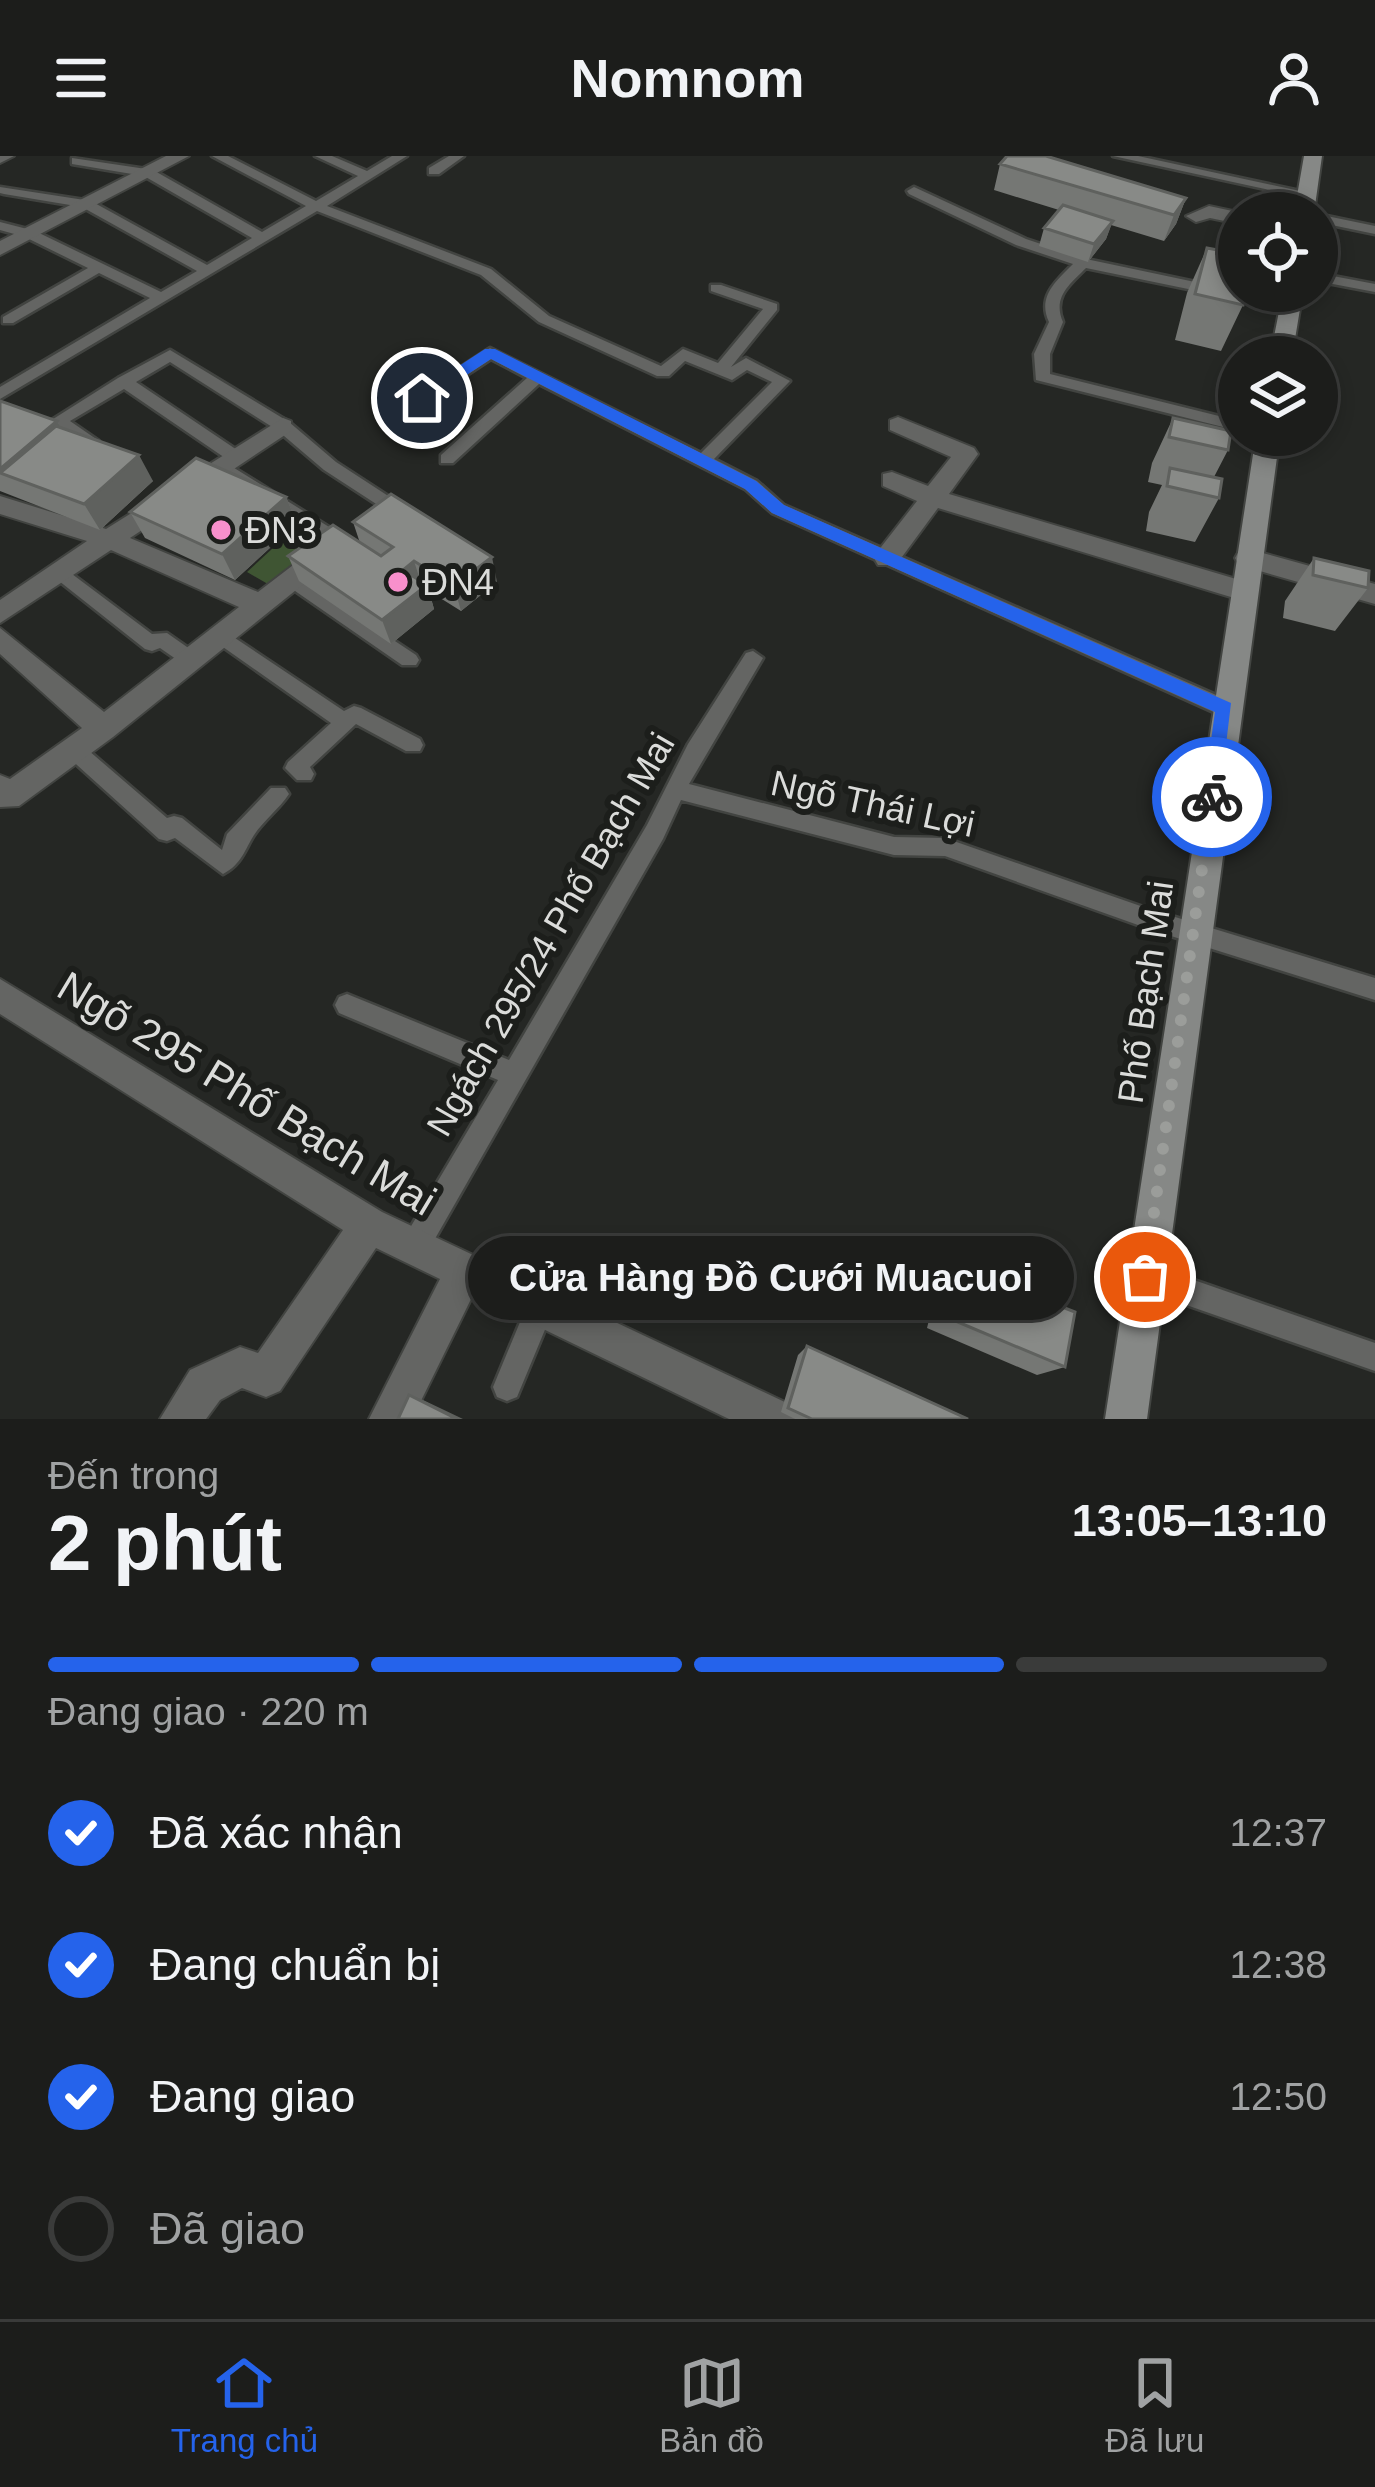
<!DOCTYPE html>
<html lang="vi">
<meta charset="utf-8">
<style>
:root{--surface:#1c1d1b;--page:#252624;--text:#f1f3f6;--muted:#a0a2a3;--line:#3a3b3a;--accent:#2563eb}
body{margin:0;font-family:Helvetica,sans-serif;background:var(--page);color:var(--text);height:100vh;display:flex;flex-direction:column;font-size:45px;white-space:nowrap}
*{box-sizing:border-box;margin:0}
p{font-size:39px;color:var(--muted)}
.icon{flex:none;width:66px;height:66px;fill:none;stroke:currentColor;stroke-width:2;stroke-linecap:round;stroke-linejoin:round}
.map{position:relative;height:1263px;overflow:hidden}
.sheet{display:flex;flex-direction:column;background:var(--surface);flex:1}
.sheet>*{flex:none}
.controls{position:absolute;left:1218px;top:36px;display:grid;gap:24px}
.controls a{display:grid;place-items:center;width:120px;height:120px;border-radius:50%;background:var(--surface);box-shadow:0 6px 18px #0003,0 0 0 3px var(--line);font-size:60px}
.pin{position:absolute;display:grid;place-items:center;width:102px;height:102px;color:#fff;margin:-51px;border:6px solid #fff;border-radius:50%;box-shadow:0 3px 12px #0007}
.courier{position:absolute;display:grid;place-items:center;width:120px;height:120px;margin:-60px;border:9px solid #2563eb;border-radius:50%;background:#fff;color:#222;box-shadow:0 3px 15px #0007}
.bubble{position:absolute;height:84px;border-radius:42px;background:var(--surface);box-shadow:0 6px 18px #0003,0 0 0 3px var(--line);font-size:39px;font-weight:800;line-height:84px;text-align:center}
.headline em{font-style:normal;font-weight:800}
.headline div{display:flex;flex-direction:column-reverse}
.headline{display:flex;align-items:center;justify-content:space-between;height:204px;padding:0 48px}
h1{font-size:78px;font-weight:800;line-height:90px}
.bar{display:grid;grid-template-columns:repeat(4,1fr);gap:18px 12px;align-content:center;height:144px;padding:0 48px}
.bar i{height:15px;border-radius:9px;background:var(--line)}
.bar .on{background:var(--accent)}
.bar p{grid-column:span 4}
ol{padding:0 48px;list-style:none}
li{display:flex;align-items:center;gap:36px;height:132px}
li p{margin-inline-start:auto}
li .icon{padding:12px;border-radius:50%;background:var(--accent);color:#fff;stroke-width:4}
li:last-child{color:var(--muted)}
li i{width:66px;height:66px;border:6px solid var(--line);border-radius:50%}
header{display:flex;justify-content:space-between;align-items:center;height:156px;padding:0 48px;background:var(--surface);font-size:54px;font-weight:800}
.tabs{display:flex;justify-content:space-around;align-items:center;height:168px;border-top:3px solid var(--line);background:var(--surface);font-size:33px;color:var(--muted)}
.tabs a{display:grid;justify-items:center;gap:6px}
.tabs .on{color:var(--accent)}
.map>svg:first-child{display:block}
.green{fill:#3f5533}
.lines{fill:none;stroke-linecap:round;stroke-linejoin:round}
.service-casing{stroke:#424441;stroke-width:5}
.minor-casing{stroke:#424441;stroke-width:4}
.tertiary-casing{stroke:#424441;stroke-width:4}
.secondary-casing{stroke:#424441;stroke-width:4}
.service{fill:#646563;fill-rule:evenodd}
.minor{fill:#646563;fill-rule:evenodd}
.tertiary{fill:#646563;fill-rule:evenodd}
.secondary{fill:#868886;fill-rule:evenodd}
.wall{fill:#757774}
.shaded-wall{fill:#5f615e}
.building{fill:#888a87;stroke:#5f615e;stroke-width:3}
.route{fill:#2563eb}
.done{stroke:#9b9d9a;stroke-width:12;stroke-dasharray:0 21.6}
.poi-dot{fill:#f890cc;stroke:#1c1e1b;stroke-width:4.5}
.labels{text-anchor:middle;stroke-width:12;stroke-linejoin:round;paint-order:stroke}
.poi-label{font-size:36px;fill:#dbdcda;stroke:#1c1e1b;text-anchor:start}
.street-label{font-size:36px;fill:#dbdcda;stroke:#1c1e1b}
.near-street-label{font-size:42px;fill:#dbdcda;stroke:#1c1e1b}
</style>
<header><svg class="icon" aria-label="menu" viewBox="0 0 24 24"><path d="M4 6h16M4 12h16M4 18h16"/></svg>Nomnom<svg class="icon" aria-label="person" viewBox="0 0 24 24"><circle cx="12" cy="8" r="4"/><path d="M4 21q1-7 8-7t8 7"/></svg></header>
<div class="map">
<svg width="1375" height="1263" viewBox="0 0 1375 1263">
<rect width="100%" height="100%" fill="#252724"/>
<!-- green -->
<path class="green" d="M 299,368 L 332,387 L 273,431 L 247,416 Z"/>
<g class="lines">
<defs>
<path id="service" d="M 212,0 L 228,0 L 316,45 L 358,20 L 315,0 L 332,0 L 367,15 L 392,0 L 407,0 L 327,50 L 491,113 L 549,160 L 661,210 L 683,193 L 718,207 L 763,153 L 711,135 L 711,129 L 721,129 L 777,148 L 777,154 L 731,211 L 746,202 L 790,225 L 714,303 L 757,325 L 784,349 L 1232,546 L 1235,552 L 1232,558 L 1218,558 L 772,357 L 745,333 L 539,228 L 453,307 L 441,307 L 441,299 L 527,222 L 491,203 L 393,268 L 387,269 L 379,264 L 490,192 L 701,297 L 772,226 L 747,214 L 732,224 L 685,205 L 669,220 L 657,220 L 539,166 L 481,119 L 317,55 L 0,243 L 0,231 L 150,142 L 99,117 L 13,167 L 3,167 L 3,161 L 88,112 L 25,81 L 0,74 L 0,66 L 35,75 L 161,136 L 197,115 L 82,51 L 4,38 L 0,37 L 0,31 L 91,45 L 207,109 L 252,82 L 144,20 L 72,8 L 72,2 L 153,14 L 262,76 L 306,50 Z
M 449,0 L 464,0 L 439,18 L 429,18 L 429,12 Z
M 1113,0 L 1138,0 L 1314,38 L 1307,42 Z
M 914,31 L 1026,83 L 1086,103 L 1295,147 L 1297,150 L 1290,154 L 1086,112 C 1070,128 1052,141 1063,166 L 1050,198 L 1050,218 L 1239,265 L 1239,275 L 1036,224 L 1034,198 L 1049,166 C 1037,141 1056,125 1073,108 L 1016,89 L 909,38 L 907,35 Z
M 1317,58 L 1375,70 L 1375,78 L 1317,66 Z
M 1317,117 L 1375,128 L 1375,136 L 1317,125 Z
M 170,194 L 289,266 L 336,306 L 399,347 L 399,355 L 387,355 L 324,314 L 277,274 L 170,206 L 136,226 L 243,298 L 243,306 L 231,306 L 124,233 L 70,265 L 99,285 L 99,293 L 87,293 L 50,265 L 118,222 Z
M 223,305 L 350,384 L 350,392 L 338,392 L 217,315 L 215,311 Z
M 60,409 L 152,478 L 167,477 L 197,498 L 200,503 L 197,508 L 183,508 L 160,492 L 152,495 L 145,493 L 54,421 L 51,416 Z
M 291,416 L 416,499 L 419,504 L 416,509 L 402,509 L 285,428 L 282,423 Z
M 220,472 L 344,555 L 354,550 L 361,552 L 420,583 L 423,589 L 420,595 L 406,595 L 356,568 L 310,611 L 314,618 L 311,624 L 297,624 L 285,612 L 288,606 L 331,567 L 213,484 L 210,479 Z
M 753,495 L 763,502 L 689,628 L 894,681 L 945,682 L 1152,754 L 1375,822 L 1375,844 L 1152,774 L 945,700 L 894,699 L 681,644 L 663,683 L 424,1102 L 414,1105 L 404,1102 L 401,1092 L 404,1082 L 498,924 L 339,857 L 335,849 L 339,841 L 347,838 L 509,904 L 647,669 L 688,588 L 746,497 Z
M 74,586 L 81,588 L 167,662 L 174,660 L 182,662 L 222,694 L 227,678 L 271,632 L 285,632 L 289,638 C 279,653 264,664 254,679 C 245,693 242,708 223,718 L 175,682 L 167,685 L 159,683 L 67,600 L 64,594 L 67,588 Z
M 1145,1107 L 1375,1187 L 1375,1215 L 1135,1131 L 1131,1121 L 1135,1111 Z
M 540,1138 L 550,1142 L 554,1152 L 517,1241 L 507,1245 L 497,1241 L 493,1231 L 530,1142 Z"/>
<path id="minor" d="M 0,0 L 14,0 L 0,7 Z
M 166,0 L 189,0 L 0,99 L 0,85 Z
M 1209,50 L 1242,57 L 1239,68 L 1210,62 L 1196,66 L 1186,60 Z
M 898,261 L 974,292 L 978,298 L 949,338 L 1253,428 L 1257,435 L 1244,445 L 938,352 L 896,409 L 878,409 L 874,402 L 878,395 L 917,345 L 883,330 L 883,318 L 892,316 L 928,330 L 951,301 L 890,274 L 890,264 Z
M 283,262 L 291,265 L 291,275 L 130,382 L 258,436 L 318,390 L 336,390 L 340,396 L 336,402 L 113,581 L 19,650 L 0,651 L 0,619 L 10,623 L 82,572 L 0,498 L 0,472 L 104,556 L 239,451 L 111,394 L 0,467 L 0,444 L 87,385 L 0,358 L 0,340 L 106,373 Z
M 0,823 L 382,1056 L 789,1248 L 795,1263 L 729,1263 L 473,1139 L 412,1263 L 369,1263 L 440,1123 L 376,1092 L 280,1235 L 266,1241 L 242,1232 L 220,1244 L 206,1263 L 160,1263 L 190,1214 L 240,1191 L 258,1197 L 343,1074 L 0,858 Z"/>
<path id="tertiary" d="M 1248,393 L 1375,428 L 1375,448 L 1239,409 L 1235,402 L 1239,395 Z"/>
<path id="secondary" d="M 1304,0 L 1322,0 L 1314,57 L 1294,57 Z
M 1283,135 L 1303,135 L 1292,201 L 1270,201 Z
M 1256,279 L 1280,279 L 1147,1263 L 1105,1263 Z"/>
</defs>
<!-- service casing -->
<use href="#service" class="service-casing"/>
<!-- minor casing -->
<use href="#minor" class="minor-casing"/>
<!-- tertiary casing -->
<use href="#tertiary" class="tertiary-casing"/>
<!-- secondary casing -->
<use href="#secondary" class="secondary-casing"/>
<!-- service -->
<use href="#service" class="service"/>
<!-- minor -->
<use href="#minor" class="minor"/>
<!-- tertiary -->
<use href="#tertiary" class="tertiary"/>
<!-- secondary -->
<use href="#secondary" class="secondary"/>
</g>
<!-- wall -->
<path class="wall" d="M 1000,8 L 1186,42 L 1176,68 L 1164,85 L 1111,69 L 1106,83 L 1088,106 L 1039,90 L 1044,72 L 1059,54 L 994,34 Z
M 1207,92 L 1243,149 L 1221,195 L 1175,184 L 1187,137 Z
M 0,245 L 57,265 L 61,272 L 153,325 L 100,374 L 0,335 Z
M 1173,262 L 1228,294 L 1214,321 L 1219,342 L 1195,386 L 1146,375 L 1149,356 L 1162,329 L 1148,326 L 1152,307 Z
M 286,341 L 297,367 L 235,424 L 145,382 L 130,356 Z
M 353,366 L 497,426 L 461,455 L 429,435 L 434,453 L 391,488 L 299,425 L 288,400 L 360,387 Z
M 1314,402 L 1368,432 L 1335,475 L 1283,462 L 1285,445 Z
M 958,1110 L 1065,1211 L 1037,1219 L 927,1172 L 939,1124 Z
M 807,1190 L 968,1263 L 795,1263 L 781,1256 L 798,1199 Z"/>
<!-- shaded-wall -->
<path class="shaded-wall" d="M 1186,42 L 1176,68 L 1164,85 L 1174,59 Z
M 1113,65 L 1106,83 L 1088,106 L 1094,88 Z
M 57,265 L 73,292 L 0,317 L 0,313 Z
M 139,299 L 153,325 L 100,374 L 84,348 Z
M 286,341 L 297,367 L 235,424 L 222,398 Z
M 492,401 L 497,426 L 461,455 L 454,430 Z
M 414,405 L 422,430 L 403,414 Z
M 427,429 L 434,453 L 391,488 L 382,464 Z
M 409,1239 L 421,1243 L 463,1263 L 457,1263 Z"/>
<!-- building -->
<path class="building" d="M 1007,0 L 1046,0 L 1186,42 L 1174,59 L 1000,8 Z
M 1063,49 L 1113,65 L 1094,88 L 1044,72 Z
M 1207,92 L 1239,98 L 1239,135 L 1246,135 L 1243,149 L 1195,138 Z
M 0,245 L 57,265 L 0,313 Z
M 1173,262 L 1231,275 L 1228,294 L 1169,281 Z
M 56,270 L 139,299 L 84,348 L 0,317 Z
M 196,302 L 286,341 L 222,398 L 130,356 Z
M 1170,312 L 1222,323 L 1219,342 L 1167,330 Z
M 391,338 L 492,401 L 454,430 L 414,405 L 403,414 L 427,429 L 382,464 L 288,400 L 333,369 L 381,400 L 393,391 L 353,366 Z
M 1314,402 L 1369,415 L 1368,432 L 1313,419 Z
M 958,1110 L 1075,1156 L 1065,1211 L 946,1161 Z
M 807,1190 L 968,1263 L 812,1263 L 788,1252 Z
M 409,1239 L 457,1263 L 398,1263 Z"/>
<!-- route -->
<path class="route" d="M 485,193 L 495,193 L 756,325 L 784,349 L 1231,547 L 1219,647 L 1212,649 L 1203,641 L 1215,556 L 772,357 L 745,333 L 491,203 L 427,245 L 416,245 L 416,238 Z"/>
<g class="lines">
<!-- done -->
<path class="done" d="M 1145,1121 L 1212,641"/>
</g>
<!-- markers -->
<g class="poi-dot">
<circle cx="221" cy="374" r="12"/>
<circle cx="398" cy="426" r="12"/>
</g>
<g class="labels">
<!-- poi labels -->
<g class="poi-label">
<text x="245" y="387">ĐN3</text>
<text x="422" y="439">ĐN4</text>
</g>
<!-- street labels -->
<g class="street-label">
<text transform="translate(873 647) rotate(12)" y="13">Ngõ Thái Lợi</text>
<text transform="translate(550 778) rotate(-60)" y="13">Ngách 295/24 Phố Bạch Mai</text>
<text transform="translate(1145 836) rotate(-82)" y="13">Phố Bạch Mai</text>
</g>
<!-- near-street labels -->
<g class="near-street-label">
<text transform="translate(247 937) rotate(31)" y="15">Ngõ 295 Phố Bạch Mai</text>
</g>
</g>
</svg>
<div class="controls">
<a><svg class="icon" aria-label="locate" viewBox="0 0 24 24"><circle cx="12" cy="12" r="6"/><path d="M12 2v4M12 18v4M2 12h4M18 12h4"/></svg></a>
<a><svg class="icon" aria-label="layers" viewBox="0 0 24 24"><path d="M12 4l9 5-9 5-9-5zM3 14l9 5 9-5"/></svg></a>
</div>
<div class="pin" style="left:1145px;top:1121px;background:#ea580c"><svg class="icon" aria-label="bag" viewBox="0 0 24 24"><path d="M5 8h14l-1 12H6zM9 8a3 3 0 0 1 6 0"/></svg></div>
<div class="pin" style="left:422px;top:242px;background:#1f2937"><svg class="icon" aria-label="home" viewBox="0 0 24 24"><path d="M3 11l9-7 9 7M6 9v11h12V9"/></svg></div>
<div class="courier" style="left:1212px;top:641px"><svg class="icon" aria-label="bike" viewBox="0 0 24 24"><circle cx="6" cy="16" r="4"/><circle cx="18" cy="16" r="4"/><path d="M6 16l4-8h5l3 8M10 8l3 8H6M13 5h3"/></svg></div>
<div class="bubble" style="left:468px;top:1080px;width:606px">Cửa Hàng Đồ Cưới Muacuoi</div>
</div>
<section class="sheet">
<div class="headline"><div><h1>2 phút</h1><p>Đến trong</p></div><em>13:05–13:10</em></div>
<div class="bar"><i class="on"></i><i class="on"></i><i class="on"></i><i></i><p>Đang giao · 220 m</p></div>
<ol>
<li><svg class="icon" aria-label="check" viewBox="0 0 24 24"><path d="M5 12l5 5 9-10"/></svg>Đã xác nhận<p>12:37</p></li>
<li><svg class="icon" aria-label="check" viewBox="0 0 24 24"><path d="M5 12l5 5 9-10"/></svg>Đang chuẩn bị<p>12:38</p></li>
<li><svg class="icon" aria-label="check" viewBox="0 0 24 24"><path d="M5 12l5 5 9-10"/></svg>Đang giao<p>12:50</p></li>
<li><i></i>Đã giao</li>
</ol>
</section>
<nav class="tabs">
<a class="on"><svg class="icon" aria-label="home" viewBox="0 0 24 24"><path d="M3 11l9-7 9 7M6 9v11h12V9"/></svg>Trang chủ</a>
<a><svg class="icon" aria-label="map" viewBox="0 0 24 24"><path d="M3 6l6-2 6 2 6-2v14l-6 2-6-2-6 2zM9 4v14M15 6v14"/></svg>Bản đồ</a>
<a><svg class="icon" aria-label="saved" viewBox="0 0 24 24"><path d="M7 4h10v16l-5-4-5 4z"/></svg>Đã lưu</a>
</nav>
